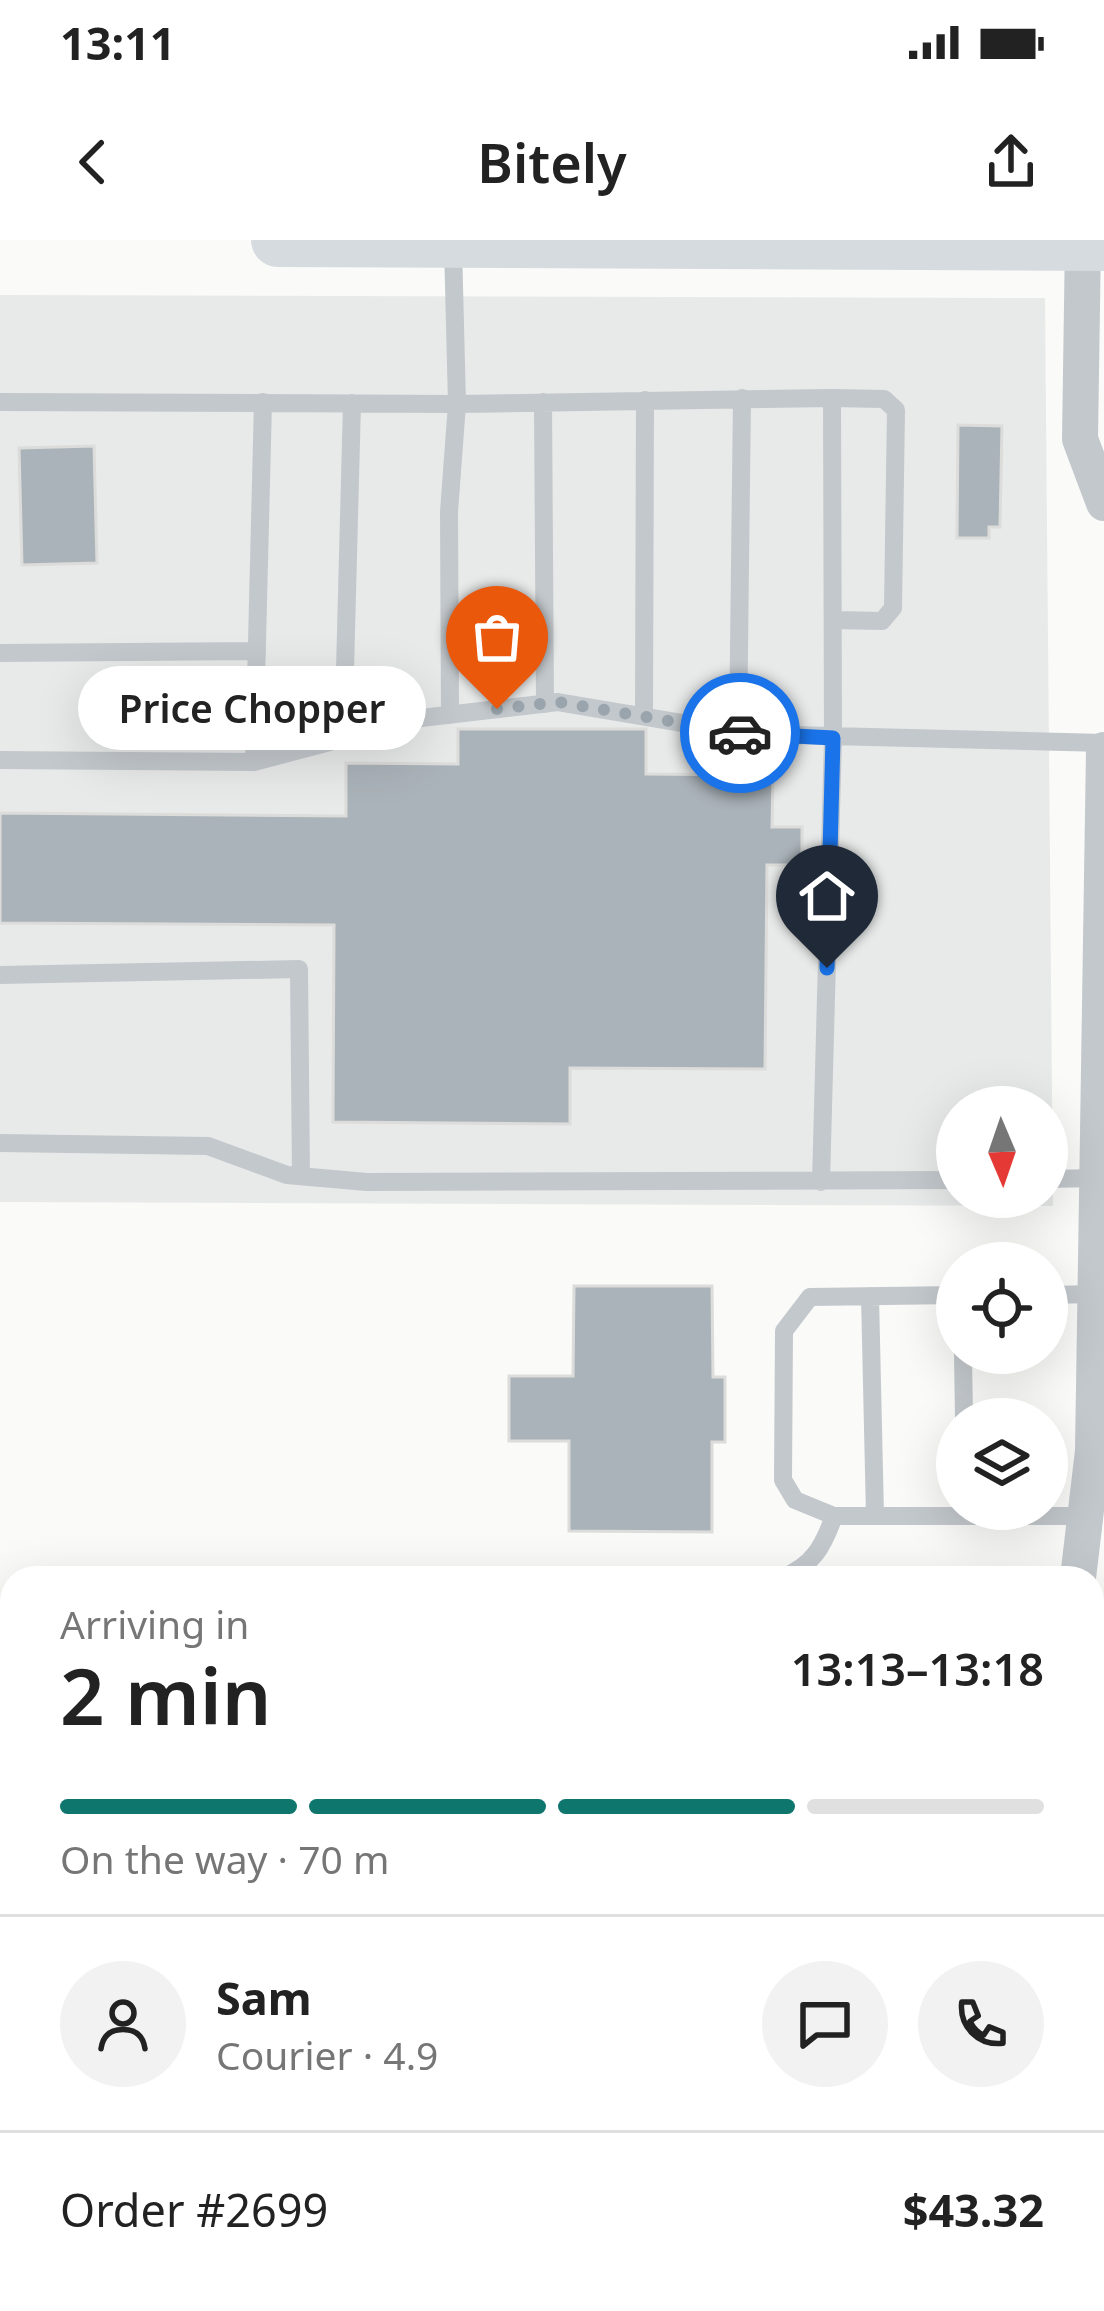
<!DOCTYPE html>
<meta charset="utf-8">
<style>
:root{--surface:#fff;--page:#f2f2f2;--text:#222;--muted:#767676;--line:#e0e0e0;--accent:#0f766e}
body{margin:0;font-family:"Noto Sans",sans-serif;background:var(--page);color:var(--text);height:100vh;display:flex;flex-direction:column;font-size:45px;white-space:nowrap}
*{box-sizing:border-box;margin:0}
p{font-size:39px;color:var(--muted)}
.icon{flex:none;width:66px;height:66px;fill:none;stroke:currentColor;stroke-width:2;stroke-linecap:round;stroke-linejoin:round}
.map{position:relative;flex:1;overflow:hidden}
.panel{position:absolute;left:0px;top:1326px;width:1104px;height:747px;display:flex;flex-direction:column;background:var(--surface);border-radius:36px 36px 0 0;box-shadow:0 12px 48px #0002}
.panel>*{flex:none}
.needle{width:78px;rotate:178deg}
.buttons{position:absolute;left:936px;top:846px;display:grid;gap:24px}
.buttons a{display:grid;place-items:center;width:132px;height:132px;border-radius:50%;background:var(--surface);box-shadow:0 12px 48px #0002;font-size:60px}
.pin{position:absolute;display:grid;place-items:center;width:102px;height:102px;color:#fff;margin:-123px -51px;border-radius:50% 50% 50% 0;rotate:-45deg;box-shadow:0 0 12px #0007}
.pin .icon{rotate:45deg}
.courier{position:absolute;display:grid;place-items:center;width:120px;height:120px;margin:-60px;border:9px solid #1a73e8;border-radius:50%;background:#fff;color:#222;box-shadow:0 3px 15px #0007}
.bubble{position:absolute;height:84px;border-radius:42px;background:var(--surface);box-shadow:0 12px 48px #0002;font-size:39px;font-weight:600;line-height:84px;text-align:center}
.overview em{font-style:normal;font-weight:600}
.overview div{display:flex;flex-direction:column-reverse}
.overview{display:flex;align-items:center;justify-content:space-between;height:204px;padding:0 60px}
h1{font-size:78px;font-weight:600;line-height:90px}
.bar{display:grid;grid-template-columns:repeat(4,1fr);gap:18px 12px;align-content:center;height:144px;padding:0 60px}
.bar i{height:15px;border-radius:9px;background:var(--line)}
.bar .selected{background:var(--accent)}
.bar p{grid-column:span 4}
.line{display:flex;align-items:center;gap:30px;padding:0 60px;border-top:3px solid var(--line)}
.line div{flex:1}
.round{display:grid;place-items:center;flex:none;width:126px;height:126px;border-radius:63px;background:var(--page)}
.status{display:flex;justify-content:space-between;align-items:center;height:84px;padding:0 60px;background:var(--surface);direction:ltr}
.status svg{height:33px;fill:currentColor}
header{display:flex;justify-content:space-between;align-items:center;height:156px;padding:0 60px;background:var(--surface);font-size:54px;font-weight:600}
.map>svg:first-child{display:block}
.built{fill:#e8e9e9;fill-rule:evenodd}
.building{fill:#aab3b9;stroke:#dcdcda;stroke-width:3}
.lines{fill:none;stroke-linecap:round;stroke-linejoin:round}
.service{stroke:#c3c8cc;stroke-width:18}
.minor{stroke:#c3c8cc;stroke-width:36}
.secondary{stroke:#d6dbdf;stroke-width:54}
.done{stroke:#99a4ac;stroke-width:12;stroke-dasharray:0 21.6}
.route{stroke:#1a73e8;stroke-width:15}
</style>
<div class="status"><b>13:11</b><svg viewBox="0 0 49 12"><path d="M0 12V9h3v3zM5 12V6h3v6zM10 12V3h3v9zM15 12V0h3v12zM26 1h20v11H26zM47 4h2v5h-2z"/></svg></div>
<header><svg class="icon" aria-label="back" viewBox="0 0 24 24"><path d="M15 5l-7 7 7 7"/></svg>Bitely<svg class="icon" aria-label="share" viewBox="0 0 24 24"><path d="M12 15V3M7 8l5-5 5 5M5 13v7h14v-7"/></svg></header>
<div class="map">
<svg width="1104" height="2071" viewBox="0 0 1104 2071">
<rect width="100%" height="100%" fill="#fafaf8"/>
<!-- built -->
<path class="built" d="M 0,55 L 1045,58 L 1053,966 L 0,962 ZM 957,867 L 1047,867 L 1047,957 L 957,957 Z"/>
<!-- building -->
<path class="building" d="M 958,185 L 1002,186 L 1000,287 L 989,287 L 989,298 L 957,298 Z
M 94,206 L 97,323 L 22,325 L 19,208 Z
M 458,489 L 646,489 L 646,534 L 773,535 L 772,587 L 802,587 L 802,625 L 767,625 L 765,829 L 570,828 L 570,884 L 333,882 L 334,685 L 0,683 L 0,573 L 346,576 L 346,523 L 458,524 Z
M 574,1046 L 712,1046 L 713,1137 L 725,1137 L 725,1202 L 712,1202 L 712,1292 L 569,1291 L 569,1201 L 509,1201 L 509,1136 L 573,1136 Z"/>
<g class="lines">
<!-- service -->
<path class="service" d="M 832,158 L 884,159 L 896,170 L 893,368 L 882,381 L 833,380
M 0,162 L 457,164 L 453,6
M 543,162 L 545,464
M 0,413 L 257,411
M 450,475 L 449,272 L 457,164 L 832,158 L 833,498 L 821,942
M 644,475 L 645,160
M 738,493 L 742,158
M 349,498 L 345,430 L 352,163
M 0,520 L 254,522 L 421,478 L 558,462 L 748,494 L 1104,503
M 254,522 L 263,162
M 0,735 L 299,729 L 301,936
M 0,903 L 208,906 L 287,935 L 367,942 L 957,940
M 1047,939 L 1098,938
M 957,1055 L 810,1057 L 784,1091 L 783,1240 L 795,1260 L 834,1276 L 1089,1276
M 1047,1055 L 1096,1054
M 870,1056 L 875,1276
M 963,1113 L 964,1179
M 491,1337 L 608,1338
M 782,1338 C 813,1325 823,1307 834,1276"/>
<!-- minor -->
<path class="minor" d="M 1083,0 L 1080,199 L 1104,263
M 1078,1338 L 1093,1211 L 1104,510
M 1092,1718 L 1104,1718
M 962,2071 L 963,2061"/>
<!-- secondary -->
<path class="secondary" d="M 278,0 L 1104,4"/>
</g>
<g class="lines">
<!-- done -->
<path class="done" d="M 497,469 L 558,462 L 740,493"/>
<!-- route -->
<path class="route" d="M 740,493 L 833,498 L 827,728"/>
</g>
</svg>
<div class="buttons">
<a><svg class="needle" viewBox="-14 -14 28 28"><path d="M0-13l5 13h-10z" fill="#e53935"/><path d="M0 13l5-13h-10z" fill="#767676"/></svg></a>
<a><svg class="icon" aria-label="locate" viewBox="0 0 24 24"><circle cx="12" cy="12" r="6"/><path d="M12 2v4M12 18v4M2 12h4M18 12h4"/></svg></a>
<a><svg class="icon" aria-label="layers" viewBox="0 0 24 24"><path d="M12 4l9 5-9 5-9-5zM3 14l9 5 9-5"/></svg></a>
</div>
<div class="pin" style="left:497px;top:469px;background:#ea580c"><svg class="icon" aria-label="bag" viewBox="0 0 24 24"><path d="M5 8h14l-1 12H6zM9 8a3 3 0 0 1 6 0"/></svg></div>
<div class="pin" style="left:827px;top:728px;background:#1f2937"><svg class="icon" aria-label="home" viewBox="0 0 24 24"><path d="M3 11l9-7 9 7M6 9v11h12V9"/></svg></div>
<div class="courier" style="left:740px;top:493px"><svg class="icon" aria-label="car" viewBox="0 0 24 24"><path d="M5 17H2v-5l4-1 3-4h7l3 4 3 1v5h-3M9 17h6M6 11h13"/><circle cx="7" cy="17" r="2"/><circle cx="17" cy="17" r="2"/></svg></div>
<div class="bubble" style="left:78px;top:426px;width:348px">Price Chopper</div>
<section class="panel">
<div class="overview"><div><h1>2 min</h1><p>Arriving in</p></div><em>13:13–13:18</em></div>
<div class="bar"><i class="selected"></i><i class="selected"></i><i class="selected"></i><i></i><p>On the way · 70 m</p></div>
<div class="line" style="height:216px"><a class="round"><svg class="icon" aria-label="person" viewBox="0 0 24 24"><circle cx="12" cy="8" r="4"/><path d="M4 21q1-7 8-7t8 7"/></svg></a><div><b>Sam</b><p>Courier · 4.9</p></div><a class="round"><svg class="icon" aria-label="chat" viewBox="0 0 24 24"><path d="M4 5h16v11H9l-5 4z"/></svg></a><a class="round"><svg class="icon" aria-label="phone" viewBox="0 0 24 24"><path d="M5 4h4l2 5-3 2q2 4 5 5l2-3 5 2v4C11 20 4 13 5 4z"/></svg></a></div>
<div class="line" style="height:156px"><div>Order #2699</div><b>$43.32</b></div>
</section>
</div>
